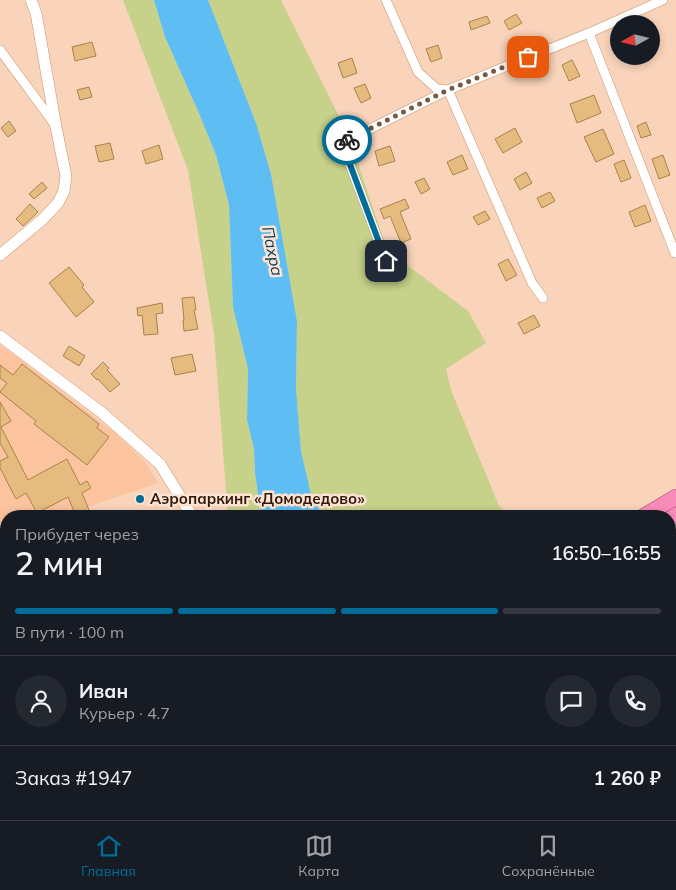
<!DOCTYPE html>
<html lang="ru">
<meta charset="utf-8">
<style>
:root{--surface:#171b24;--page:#242831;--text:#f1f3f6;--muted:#9ea1a6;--line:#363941;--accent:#016e9a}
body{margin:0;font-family:Mulish,sans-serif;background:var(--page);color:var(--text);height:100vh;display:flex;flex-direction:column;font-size:19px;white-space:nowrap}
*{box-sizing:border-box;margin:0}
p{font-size:16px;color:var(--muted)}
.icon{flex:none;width:28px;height:28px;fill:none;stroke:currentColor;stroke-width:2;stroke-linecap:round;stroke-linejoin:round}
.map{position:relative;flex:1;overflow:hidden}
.sheet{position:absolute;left:0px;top:510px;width:676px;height:310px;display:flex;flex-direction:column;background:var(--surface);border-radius:20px 20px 0 0;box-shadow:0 2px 8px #0003}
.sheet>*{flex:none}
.needle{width:32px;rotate:262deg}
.fabs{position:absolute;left:610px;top:15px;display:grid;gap:10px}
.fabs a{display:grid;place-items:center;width:50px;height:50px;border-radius:50%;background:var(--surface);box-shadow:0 2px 8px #0003;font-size:25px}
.pin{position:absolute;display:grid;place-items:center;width:42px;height:42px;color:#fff;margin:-21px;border-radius:10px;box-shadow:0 2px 8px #0006}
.courier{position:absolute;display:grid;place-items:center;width:50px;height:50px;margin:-25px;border:4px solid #016e9a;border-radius:50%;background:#fff;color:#222;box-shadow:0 1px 6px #0007}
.summary em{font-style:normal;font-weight:600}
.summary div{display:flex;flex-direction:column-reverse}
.summary{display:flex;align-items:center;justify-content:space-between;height:85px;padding:0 15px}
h1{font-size:32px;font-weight:600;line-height:38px}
.bar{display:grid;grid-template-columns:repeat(4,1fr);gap:8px 5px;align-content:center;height:60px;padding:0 15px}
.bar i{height:6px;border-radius:4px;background:var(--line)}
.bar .current{background:var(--accent)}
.bar p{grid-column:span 4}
.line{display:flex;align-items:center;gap:12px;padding:0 15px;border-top:1px solid var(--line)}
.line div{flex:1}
.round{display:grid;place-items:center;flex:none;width:52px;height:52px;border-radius:26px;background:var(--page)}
.menu{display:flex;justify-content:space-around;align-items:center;height:70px;border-top:1px solid var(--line);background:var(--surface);font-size:14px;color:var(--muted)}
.menu a{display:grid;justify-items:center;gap:2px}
.menu .current{color:var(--accent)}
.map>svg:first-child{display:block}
.built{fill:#fbc49f}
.green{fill:#c6d18a}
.water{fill:#5ebdf2}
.building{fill:#e5bb7f;stroke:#aa8248}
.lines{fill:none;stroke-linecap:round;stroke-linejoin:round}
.minor-casing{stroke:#cb9168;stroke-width:10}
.tertiary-casing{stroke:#cb9168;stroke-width:12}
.trunk-casing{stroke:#b05071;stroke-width:16}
.minor{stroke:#fff;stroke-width:9}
.tertiary{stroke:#fff;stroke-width:11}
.trunk{stroke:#f88bba;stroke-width:15}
.done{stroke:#765a46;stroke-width:5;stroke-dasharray:0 9}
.route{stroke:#016e9a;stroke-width:6}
.poi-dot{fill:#016e9a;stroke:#fde3d3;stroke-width:2}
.labels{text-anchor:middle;stroke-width:5;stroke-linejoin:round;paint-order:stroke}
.poi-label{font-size:15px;font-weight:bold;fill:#2f1908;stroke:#fde3d3;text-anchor:start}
.water-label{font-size:16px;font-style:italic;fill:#06405a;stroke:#fde3d3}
</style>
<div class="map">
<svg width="676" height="820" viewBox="0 0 676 820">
<rect width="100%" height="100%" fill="#f9d3ba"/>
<!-- built -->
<path class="built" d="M 0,345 L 25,363 L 116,434 L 145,462 L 158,483 L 61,516 L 6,516 L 6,536 L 0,538 Z
M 0,557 L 6,569 L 6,706 L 0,708 Z"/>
<!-- green -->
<path class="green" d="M 123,0 L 154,0 L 165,37 L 198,111 L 216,155 L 229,205 L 233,307 L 248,369 L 247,420 L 254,449 L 255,472 L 260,510 L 263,516 L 228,516 L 214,334 L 188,170 Z
M 208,0 L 281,0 L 350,139 L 387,250 L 468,311 L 486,343 L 446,369 L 451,390 L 499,506 L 509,516 L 323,516 L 311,494 L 301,451 L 296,389 L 297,321 L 271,174 L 256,123 Z
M 670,741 L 676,751 L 676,820 L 494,820 L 489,814 L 670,814 Z
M 203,814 L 325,814 L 323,820 L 194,820 Z
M 350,814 L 413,814 L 418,820 L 349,820 Z"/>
<!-- water -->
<path class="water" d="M 154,0 L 208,0 L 256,123 L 271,174 L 297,321 L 296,389 L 301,451 L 311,494 L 323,516 L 263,516 L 260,510 L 255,472 L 254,449 L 247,420 L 248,369 L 233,307 L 229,205 L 216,155 L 198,111 L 165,37 Z
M 413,814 L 489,814 L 493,820 L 418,820 Z"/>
<!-- building -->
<path class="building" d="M 516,14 L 522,23 L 509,30 L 504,21 Z
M 487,16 L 490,23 L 471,30 L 469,22 Z
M 92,42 L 96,56 L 75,61 L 72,47 Z
M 438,45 L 442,58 L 431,62 L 426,49 Z
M 352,58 L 357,73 L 343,78 L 338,63 Z
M 572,60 L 580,76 L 569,81 L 562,65 Z
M 365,84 L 371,98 L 361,103 L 354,88 Z
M 89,87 L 92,97 L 80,100 L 77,90 Z
M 594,95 L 601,113 L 577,123 L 570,104 Z
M 9,121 L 16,131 L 8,137 L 1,128 Z
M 646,122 L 651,135 L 641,138 L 637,126 Z
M 515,128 L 522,142 L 503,153 L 495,139 Z
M 603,129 L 614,154 L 596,162 L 584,137 Z
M 110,143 L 114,159 L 99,162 L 95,146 Z
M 159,145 L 163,159 L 146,164 L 142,151 Z
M 390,146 L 395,161 L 379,166 L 375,151 Z
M 462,155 L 468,169 L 453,175 L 447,162 Z
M 663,155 L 670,175 L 659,179 L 652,159 Z
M 624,160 L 631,178 L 621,182 L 614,164 Z
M 526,172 L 532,183 L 520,190 L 514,179 Z
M 424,178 L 430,189 L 421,194 L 415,182 Z
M 42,182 L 47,188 L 34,199 L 29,194 Z
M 550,192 L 555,201 L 542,208 L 537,198 Z
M 405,199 L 409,208 L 400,212 L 411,239 L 401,243 L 390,216 L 384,219 L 380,209 Z
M 30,204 L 38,212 L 23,226 L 16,219 Z
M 645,205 L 651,221 L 635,227 L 629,212 Z
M 485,211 L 490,219 L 478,225 L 473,217 Z
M 508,259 L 517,275 L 506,281 L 498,264 Z
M 69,267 L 84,285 L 82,287 L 94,302 L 76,317 L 49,283 Z
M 194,297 L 196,310 L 194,310 L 198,329 L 184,331 L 183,320 L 184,320 L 182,298 Z
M 162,303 L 163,313 L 156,314 L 158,334 L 144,335 L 142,315 L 138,316 L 137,308 Z
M 534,315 L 540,326 L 524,334 L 518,323 Z
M 69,346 L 85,356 L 79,366 L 63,356 Z
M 192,354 L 196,371 L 175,375 L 171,358 Z
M 103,362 L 109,368 L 107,370 L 120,384 L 110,392 L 98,379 L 97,380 L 91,374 Z
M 22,364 L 99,424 L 97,428 L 109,437 L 87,465 L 34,424 L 36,421 L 0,392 L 7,383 L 0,378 L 0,365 L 13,375 Z
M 0,402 L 11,421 L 1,427 L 28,480 L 67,459 L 80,485 L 87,481 L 91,488 L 82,493 L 89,510 L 76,516 L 68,497 L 37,513 L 26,493 L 16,499 L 0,468 L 0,461 L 8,457 L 0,443 Z"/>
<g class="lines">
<defs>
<path id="minor" d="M 386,0 L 418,72 L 437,89 L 448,90 L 532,283 L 543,298
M 589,33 L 675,253
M 0,50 L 56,126
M 386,261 L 342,143 L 448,90 L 589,33 L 663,0"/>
<path id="tertiary" d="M 0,255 L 43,219 L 58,203 L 64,191 L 66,176 L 56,127 L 36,13 L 31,0
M 0,336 L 101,412 L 160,464 L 192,516
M 20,820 L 21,814
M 337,820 L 337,814"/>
<path id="trunk" d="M 644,516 L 676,497
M 670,519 L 676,515
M 136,820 L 146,814
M 164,820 L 175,814"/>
</defs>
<!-- minor casing -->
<use href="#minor" class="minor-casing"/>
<!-- tertiary casing -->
<use href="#tertiary" class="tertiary-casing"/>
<!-- trunk casing -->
<use href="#trunk" class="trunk-casing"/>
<!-- minor -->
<use href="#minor" class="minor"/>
<!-- tertiary -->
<use href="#tertiary" class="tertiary"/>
<!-- trunk -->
<use href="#trunk" class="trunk"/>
</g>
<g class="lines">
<!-- done -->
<path class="done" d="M 347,140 L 448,90 L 528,57"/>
<!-- route -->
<path class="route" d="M 347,140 L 342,143 L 386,261"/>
</g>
<!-- markers -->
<circle class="poi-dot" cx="140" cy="499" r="5"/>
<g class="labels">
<!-- poi labels -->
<g class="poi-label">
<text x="150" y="504">Аэропаркинг «Домодедово»</text>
</g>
<!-- water labels -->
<g class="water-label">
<text transform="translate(273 251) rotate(78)" y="6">Пахра</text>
</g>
</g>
</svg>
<div class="fabs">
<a><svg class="needle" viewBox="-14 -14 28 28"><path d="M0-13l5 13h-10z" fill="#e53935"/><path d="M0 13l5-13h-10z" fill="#9ea1a6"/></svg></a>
</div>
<div class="pin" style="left:528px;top:57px;background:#ea580c"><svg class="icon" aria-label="bag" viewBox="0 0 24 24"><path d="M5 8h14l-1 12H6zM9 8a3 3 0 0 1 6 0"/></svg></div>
<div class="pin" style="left:386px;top:261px;background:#1f2937"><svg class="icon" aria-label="home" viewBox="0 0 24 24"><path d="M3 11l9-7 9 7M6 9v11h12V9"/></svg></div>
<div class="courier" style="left:347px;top:140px"><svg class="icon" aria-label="bike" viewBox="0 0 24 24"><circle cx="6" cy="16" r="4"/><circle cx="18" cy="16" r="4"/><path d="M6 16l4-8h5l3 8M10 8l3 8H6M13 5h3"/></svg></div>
<section class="sheet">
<div class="summary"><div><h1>2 мин</h1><p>Прибудет через</p></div><em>16:50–16:55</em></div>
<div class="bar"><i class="current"></i><i class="current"></i><i class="current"></i><i></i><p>В пути · 100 m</p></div>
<div class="line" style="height:90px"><a class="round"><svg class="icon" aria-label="person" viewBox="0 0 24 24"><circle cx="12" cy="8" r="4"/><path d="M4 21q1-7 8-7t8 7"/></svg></a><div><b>Иван</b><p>Курьер · 4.7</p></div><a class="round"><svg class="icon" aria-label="chat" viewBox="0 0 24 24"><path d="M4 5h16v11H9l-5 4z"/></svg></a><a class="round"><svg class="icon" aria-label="phone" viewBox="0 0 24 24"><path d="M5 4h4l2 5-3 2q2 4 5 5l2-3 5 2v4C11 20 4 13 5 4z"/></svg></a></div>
<div class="line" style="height:65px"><div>Заказ #1947</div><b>1 260 ₽</b></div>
</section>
</div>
<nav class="menu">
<a class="current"><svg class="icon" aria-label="home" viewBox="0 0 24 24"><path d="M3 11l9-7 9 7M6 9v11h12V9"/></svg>Главная</a>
<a><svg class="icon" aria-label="map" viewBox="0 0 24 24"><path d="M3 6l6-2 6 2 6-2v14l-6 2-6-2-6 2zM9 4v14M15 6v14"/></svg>Карта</a>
<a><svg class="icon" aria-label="saved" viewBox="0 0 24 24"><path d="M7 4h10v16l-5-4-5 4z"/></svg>Сохранённые</a>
</nav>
